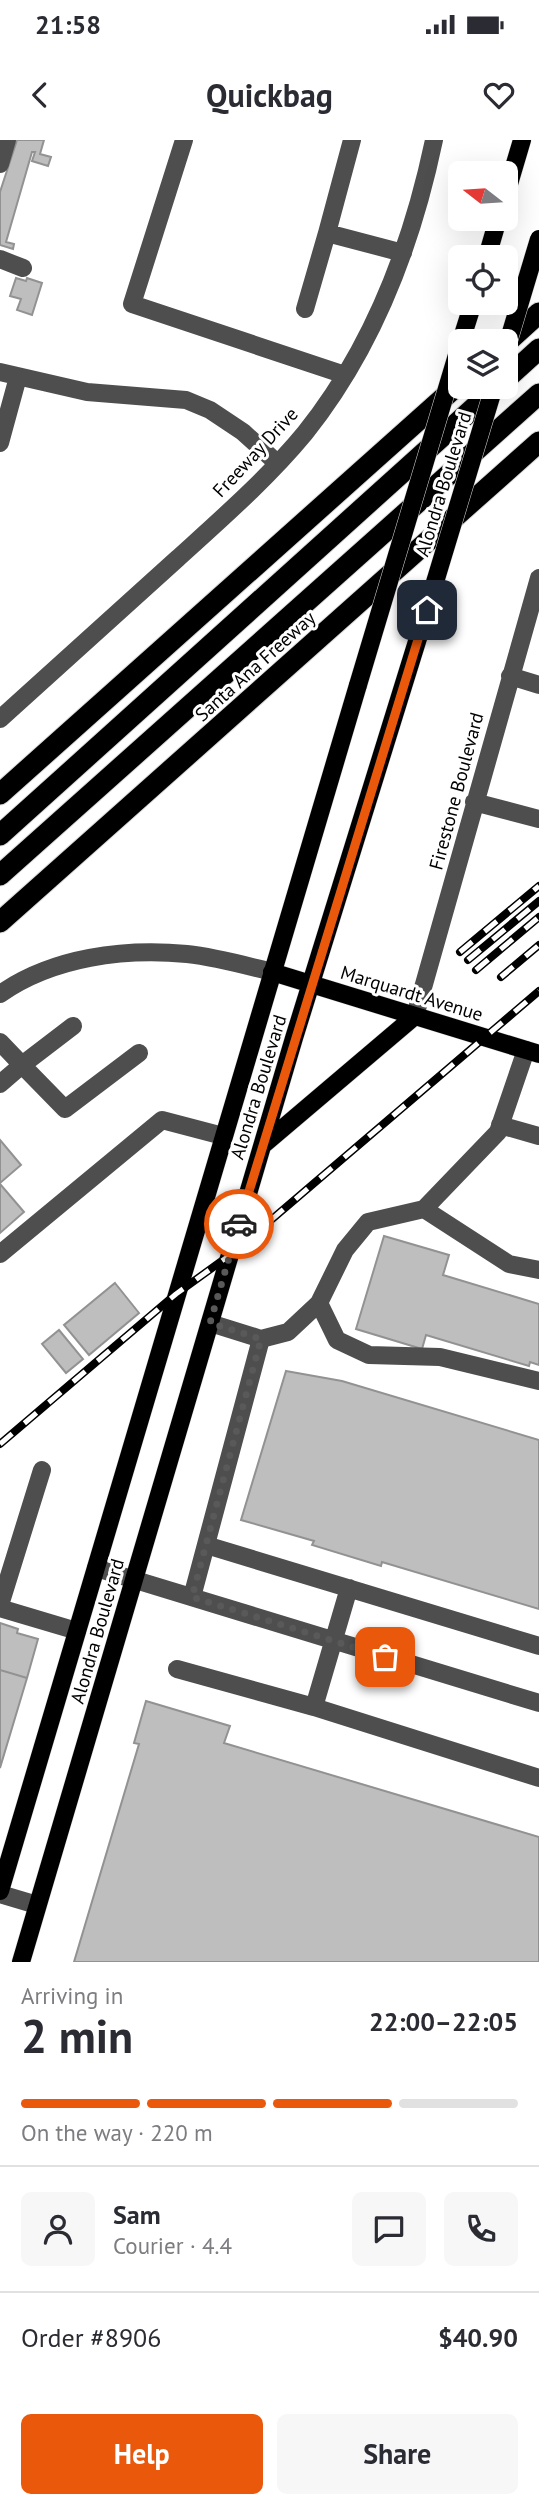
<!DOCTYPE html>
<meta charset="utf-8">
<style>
:root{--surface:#fff;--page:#f7f7f7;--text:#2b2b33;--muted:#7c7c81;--line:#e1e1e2;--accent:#ea580c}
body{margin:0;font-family:"PT Sans",sans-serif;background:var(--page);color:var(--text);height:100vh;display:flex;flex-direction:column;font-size:26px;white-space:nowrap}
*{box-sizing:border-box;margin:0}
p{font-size:23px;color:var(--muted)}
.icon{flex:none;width:38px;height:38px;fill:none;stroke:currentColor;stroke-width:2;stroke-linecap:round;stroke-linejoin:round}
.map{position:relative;height:1822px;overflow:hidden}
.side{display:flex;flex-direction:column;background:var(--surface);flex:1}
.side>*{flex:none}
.needle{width:46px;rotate:287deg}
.buttons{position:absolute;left:448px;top:21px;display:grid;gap:14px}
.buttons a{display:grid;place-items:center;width:70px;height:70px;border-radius:10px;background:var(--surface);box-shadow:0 7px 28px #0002;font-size:35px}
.pin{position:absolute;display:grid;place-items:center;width:60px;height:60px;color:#fff;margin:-30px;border-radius:14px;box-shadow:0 4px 10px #0006}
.courier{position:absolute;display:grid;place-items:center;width:70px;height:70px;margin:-35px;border:5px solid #ea580c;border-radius:50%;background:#fff;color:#222;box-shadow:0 2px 9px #0007}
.head em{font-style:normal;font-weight:700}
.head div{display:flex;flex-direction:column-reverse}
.head{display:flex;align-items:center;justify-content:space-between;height:119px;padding:0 21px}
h1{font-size:46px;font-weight:700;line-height:52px}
.bar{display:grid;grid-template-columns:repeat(4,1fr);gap:10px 7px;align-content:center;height:84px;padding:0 21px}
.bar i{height:9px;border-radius:5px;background:var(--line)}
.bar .active{background:var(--accent)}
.bar p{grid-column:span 4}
.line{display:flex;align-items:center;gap:18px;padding:0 21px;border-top:2px solid var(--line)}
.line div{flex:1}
.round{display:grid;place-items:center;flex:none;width:74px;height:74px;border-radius:10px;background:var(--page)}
.primary-button{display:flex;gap:14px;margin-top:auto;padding:14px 21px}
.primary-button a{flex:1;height:80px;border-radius:10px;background:var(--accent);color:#fff;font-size:28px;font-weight:700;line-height:80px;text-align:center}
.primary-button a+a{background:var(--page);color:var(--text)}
.status{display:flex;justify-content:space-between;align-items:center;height:49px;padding:0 35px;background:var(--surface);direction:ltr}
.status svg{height:19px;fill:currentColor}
header{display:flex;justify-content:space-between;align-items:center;height:91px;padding:0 21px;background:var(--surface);font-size:32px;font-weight:700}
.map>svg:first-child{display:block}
.building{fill:#bebebe;stroke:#929292;stroke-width:2}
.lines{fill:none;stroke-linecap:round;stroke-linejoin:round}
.major-casing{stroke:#dbdbdb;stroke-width:19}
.highway-casing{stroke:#dbdbdb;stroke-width:23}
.minor{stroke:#4e4e4e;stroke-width:18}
.major{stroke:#000;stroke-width:18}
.highway{stroke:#000;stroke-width:21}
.rail-casing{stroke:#000;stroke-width:8}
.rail{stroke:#fff;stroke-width:5;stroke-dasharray:16;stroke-linecap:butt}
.major-bridge-casing{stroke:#dbdbdb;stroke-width:19;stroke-linecap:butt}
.major-bridge{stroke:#000;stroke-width:18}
.done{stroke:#595959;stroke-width:7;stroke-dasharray:0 12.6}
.route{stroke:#ea580c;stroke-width:9}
.labels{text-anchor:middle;stroke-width:6;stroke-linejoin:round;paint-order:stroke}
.street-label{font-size:19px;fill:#000;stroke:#fff}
</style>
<div class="status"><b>21:58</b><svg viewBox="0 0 49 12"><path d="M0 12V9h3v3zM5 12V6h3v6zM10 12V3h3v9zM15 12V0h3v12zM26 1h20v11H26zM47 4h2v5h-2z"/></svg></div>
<header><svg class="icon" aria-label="back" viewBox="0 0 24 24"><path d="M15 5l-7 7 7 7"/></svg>Quickbag<svg class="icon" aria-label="heart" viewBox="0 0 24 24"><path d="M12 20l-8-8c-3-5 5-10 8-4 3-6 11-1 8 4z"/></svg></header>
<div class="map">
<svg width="539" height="1822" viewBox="0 0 539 1822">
<rect width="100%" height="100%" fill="#fff"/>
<!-- building -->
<path class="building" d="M 17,0 L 44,0 L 40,14 L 51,17 L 48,26 L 32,21 L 35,12 L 32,12 L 6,102 L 14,104 L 13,109 L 0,105 L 0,52 Z
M 16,138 L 26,141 L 27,138 L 42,143 L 32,175 L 17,170 L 21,159 L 10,156 Z
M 0,1000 L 21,1025 L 0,1043 Z
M 0,1044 L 24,1072 L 0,1093 Z
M 384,1096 L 449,1115 L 443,1135 L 539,1164 L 539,1225 L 530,1222 L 529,1226 L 426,1195 L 422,1209 L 356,1189 Z
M 115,1143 L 139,1173 L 89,1215 L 64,1185 Z
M 59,1190 L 83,1219 L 66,1233 L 42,1204 Z
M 286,1231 L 342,1241 L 539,1300 L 539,1469 L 382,1422 L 381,1426 L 312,1405 L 314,1401 L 241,1380 Z
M 0,1483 L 18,1489 L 17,1493 L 38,1499 L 27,1538 L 0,1530 Z
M 0,1530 L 27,1538 L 0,1628 Z
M 146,1561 L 230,1586 L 224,1603 L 539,1697 L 539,1822 L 74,1822 L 139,1604 L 134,1603 Z"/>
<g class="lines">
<defs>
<path id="major" d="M 506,54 L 522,0
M 487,117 L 498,79
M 461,201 L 473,163
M 272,832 L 539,914
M 263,1005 L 415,876
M 0,1751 L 358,545
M 21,1822 L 294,898 L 419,495"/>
<path id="highway" d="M 506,203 L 539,173
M 506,239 L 539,209
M 0,654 L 460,243
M 0,695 L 497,247
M 0,735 L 539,254
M 0,782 L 539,302"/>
</defs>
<!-- major casing -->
<use href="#major" class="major-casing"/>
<!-- highway casing -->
<use href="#highway" class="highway-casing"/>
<!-- minor -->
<path class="minor" d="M 184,0 L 132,164 L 345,235
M 0,24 L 7,0
M 327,93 L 352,0
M 0,119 L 23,128
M 305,169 L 327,93 L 403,113
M 0,232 L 87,252 L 186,260 L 210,270 L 243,292 L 277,323
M 0,303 L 18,237
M 510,536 L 539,545
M 0,579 C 59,525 118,472 177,419 C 221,379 267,339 305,293 C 373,208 412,105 434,0
M 474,662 L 539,679
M 0,854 C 53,817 124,808 187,814 C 216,817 244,825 272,832
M 415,876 L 539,438
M 0,902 L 22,925 L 73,886
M 0,944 L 22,925 L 65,969 L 139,913
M 500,985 L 539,996
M 424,1069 L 509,1124 L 539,1130
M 0,1114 L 162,980 L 223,996
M 319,1163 L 337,1200 L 369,1215 L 440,1217 L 539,1241
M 210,1183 L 261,1199 L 288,1192 L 319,1163 L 345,1110 L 368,1082 L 424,1069 L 498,992 L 526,910
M 206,1405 L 539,1506
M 96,1428 L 539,1563
M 192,1457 L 261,1199
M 0,1465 L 42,1330
M 0,1468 L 77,1491
M 177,1529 L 314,1567 L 349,1448
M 314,1567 L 539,1638
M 0,1754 L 37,1765"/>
<!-- major -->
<use href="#major" class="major"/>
<!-- highway -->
<use href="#highway" class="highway"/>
<defs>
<path id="rail" d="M 460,812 L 539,746
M 468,820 L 539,761
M 476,830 L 539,777
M 501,837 L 539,805
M 0,1304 L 176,1154 L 230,1115 L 539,851"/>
</defs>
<!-- rail casing -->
<use href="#rail" class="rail-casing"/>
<!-- rail -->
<use href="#rail" class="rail"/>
<defs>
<path id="major-bridge" d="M 506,209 L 539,99
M 419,495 L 494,247
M 358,545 L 460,205"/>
</defs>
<!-- major-bridge casing -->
<use href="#major-bridge" class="major-bridge-casing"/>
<!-- major-bridge -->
<use href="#major-bridge" class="major-bridge"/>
</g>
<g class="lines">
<!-- done -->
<path class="done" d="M 239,1084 L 210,1183 L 261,1199 L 192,1457 L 385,1517"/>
<!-- route -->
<path class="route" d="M 239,1084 L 427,470"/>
</g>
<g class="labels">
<!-- street labels -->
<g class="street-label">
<text transform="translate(255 312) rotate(-47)" y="7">Freeway Drive</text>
<text transform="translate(443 344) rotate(-73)" y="7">Alondra Boulevard</text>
<text transform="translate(255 526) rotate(-42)" y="7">Santa Ana Freeway</text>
<text transform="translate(456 651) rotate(-75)" y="7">Firestone Boulevard</text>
<text transform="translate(412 853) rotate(17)" y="7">Marquardt Avenue</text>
<text transform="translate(258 947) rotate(-73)" y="7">Alondra Boulevard</text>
<text transform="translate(97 1491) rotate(-74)" y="7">Alondra Boulevard</text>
</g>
</g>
</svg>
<div class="buttons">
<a><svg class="needle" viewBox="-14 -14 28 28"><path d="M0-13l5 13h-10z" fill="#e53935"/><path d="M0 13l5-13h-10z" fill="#7c7c81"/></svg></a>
<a><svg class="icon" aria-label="locate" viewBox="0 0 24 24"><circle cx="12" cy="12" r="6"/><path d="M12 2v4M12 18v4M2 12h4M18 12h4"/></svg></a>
<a><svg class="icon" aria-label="layers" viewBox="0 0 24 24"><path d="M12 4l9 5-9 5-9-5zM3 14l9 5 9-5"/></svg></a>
</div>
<div class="pin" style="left:385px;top:1517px;background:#ea580c"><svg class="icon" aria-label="bag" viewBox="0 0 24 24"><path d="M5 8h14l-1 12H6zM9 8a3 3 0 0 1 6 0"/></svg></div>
<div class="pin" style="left:427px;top:470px;background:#1f2937"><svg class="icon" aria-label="home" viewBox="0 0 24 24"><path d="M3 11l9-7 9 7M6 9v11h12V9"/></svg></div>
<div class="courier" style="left:239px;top:1084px"><svg class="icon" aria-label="car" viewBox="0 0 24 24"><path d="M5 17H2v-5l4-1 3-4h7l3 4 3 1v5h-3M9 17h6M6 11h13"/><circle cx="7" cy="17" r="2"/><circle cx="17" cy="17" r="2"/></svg></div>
</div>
<section class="side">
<div class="head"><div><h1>2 min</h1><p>Arriving in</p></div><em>22:00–22:05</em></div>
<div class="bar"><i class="active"></i><i class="active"></i><i class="active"></i><i></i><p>On the way · 220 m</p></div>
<div class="line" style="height:126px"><a class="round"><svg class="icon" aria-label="person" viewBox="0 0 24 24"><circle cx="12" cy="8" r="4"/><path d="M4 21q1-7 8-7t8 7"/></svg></a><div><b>Sam</b><p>Courier · 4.4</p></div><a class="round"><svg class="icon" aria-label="chat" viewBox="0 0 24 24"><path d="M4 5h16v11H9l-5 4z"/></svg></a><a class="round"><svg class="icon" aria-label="phone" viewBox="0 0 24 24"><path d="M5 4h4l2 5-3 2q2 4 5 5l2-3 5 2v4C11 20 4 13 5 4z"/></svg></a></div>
<div class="line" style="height:91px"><div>Order #8906</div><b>$40.90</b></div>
<div class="primary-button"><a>Help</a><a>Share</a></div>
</section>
